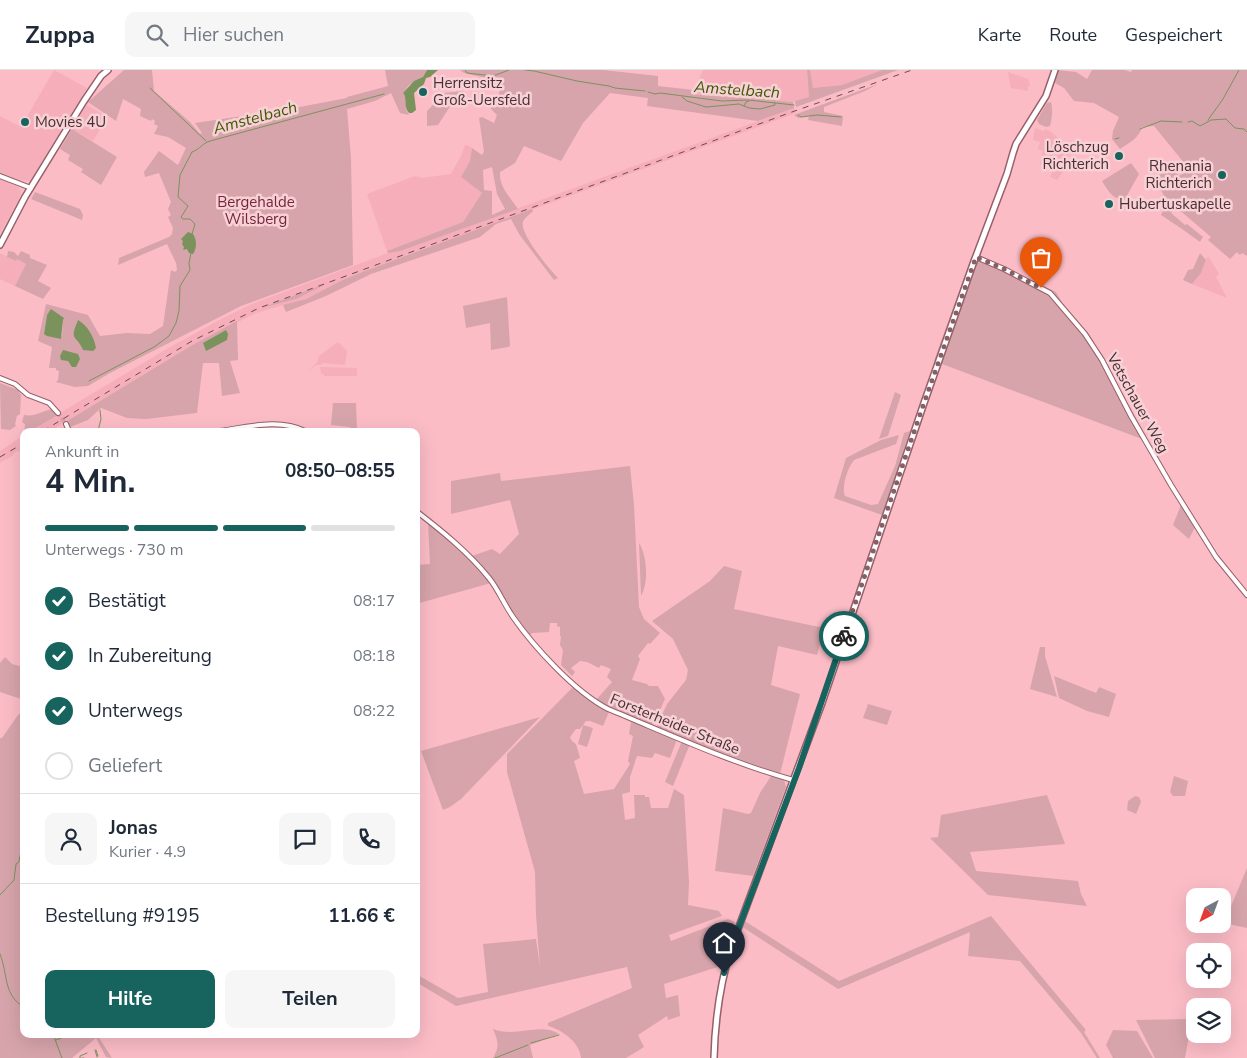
<!DOCTYPE html>
<html lang="de">
<meta charset="utf-8">
<style>
:root{--surface:#fff;--page:#f6f6f7;--text:#1f2937;--muted:#747a83;--line:#e0e1e3;--accent:#17645f}
body{margin:0;font-family:"Nunito Sans",sans-serif;background:var(--page);color:var(--text);height:100vh;display:flex;flex-direction:column;font-size:19px;white-space:nowrap}
*{box-sizing:border-box;margin:0}
p{font-size:16px;color:var(--muted)}
.icon{flex:none;width:28px;height:28px;fill:none;stroke:currentColor;stroke-width:2;stroke-linecap:round;stroke-linejoin:round}
.map{position:relative;flex:1;overflow:hidden}
.drawer{position:absolute;left:20px;top:358px;width:400px;height:610px;display:flex;flex-direction:column;background:var(--surface);border-radius:10px;box-shadow:0 5px 20px #0002}
.drawer>*{flex:none}
.needle{width:32px;rotate:221deg}
.fabs{position:absolute;left:1186px;top:818px;display:grid;gap:10px}
.fabs a{display:grid;place-items:center;width:45px;height:45px;border-radius:10px;background:var(--surface);box-shadow:0 5px 20px #0002;font-size:25px}
.pin{position:absolute;display:grid;place-items:center;width:42px;height:42px;color:#fff;margin:-51px -21px;border-radius:50% 50% 50% 0;rotate:-45deg;box-shadow:0 0 5px #0007}
.pin .icon{rotate:45deg}
.courier{position:absolute;display:grid;place-items:center;width:50px;height:50px;margin:-25px;border:4px solid #17645f;border-radius:50%;background:#fff;color:#222;box-shadow:0 1px 6px #0007}
.head em{font-style:normal;font-weight:700}
.head div{display:flex;flex-direction:column-reverse}
.head{display:flex;align-items:center;justify-content:space-between;height:85px;padding:0 25px}
h1{font-size:32px;font-weight:700;line-height:38px}
.bar{display:grid;grid-template-columns:repeat(4,1fr);gap:8px 5px;align-content:center;height:60px;padding:0 25px}
.bar i{height:6px;border-radius:4px;background:var(--line)}
.bar .on{background:var(--accent)}
.bar p{grid-column:span 4}
.line{display:flex;align-items:center;gap:12px;padding:0 25px;border-top:1px solid var(--line)}
.line div{flex:1}
.round{display:grid;place-items:center;flex:none;width:52px;height:52px;border-radius:10px;background:var(--page)}
ol{padding:0 25px;list-style:none}
li{display:flex;align-items:center;gap:15px;height:55px}
li p{margin-inline-start:auto}
li .icon{padding:5px;border-radius:50%;background:var(--accent);color:#fff;stroke-width:4}
li:last-child{color:var(--muted)}
li i{width:28px;height:28px;border:2px solid var(--line);border-radius:50%}
.button{display:flex;gap:10px;margin-top:auto;padding:10px 25px}
.button a{flex:1;height:58px;border-radius:10px;background:var(--accent);color:#fff;font-size:20px;font-weight:700;line-height:58px;text-align:center}
.button a+a{background:var(--page);color:var(--text)}
header{display:flex;align-items:center;gap:30px;box-sizing:border-box;height:70px;padding:0 25px;background:var(--surface);border-bottom:1px solid var(--line)}
header strong{font-size:24px}
nav{display:flex;gap:28px;margin-inline-start:auto;font-size:18px}
.search{width:350px;height:45px;background:var(--page);display:flex;align-items:center;gap:12px;box-sizing:border-box;padding:0 18px;border-radius:10px;color:var(--muted);font-size:19px}
.map>svg:first-child{display:block}
.built{fill:#f5aeba}
.green{fill:#d7a4ab;fill-rule:evenodd}
.water{fill:#7a935d}
.lines{fill:none;stroke-linecap:round;stroke-linejoin:round}
.stream{stroke:#7a935d;stroke-width:1}
.minor-tunnel{stroke:#d7a0a9;stroke-width:4;stroke-dasharray:4 2;stroke-linecap:butt}
.minor-casing{stroke:#975f69;stroke-width:6}
.major-casing{stroke:#975f69;stroke-width:8}
.minor{stroke:#fff;stroke-width:4}
.major{stroke:#fff;stroke-width:5}
.rail{stroke:#6c4c51;stroke-width:1;stroke-dasharray:6 6;stroke-linecap:butt}
.done{stroke:#866066;stroke-width:5;stroke-dasharray:0 9}
.route{stroke:#17645f;stroke-width:6}
.poi-dot{fill:#17645f;stroke:#f8d1d6;stroke-width:2}
.labels{text-anchor:middle;stroke-width:5;stroke-linejoin:round;paint-order:stroke}
.poi-label{font-size:15px;fill:#472f33;stroke:#f8d1d6;text-anchor:start}
.park-label{font-size:15px;fill:#742539;stroke:#f8d1d6}
.street-label{font-size:15px;fill:#472f33;stroke:#f8d1d6}
.water-label{font-size:16px;font-style:italic;fill:#3c5a02;stroke:#f8d1d6}
</style>
<header>
<strong>Zuppa</strong>
<div class="search"><svg class="icon" aria-label="search" viewBox="0 0 24 24"><circle cx="10" cy="10" r="6"/><path d="M15 15l6 6"/></svg>Hier suchen</div>
<nav><a>Karte</a><a>Route</a><a>Gespeichert</a></nav>
</header>
<div class="map">
<svg width="1247" height="988" viewBox="0 0 1247 988">
<rect width="100%" height="100%" fill="#fbbcc6"/>
<!-- built -->
<path class="built" d="M 54,0 L 87,18 L 30,111 L 19,110 L 0,103 L 0,46 L 21,57 Z
M 703,0 L 807,0 L 809,27 L 793,32 L 780,31 L 773,29 L 737,28 L 692,24 Z
M 810,0 L 882,0 L 842,15 L 813,18 Z
M 1008,2 L 1028,9 L 1030,16 L 1027,17 L 1029,21 L 1011,18 Z
M 87,35 L 105,46 L 100,54 L 102,56 L 93,71 L 72,59 Z
M 794,38 L 796,43 L 365,201 L 305,229 L 256,243 L 189,277 L 50,361 L 30,361 L 165,280 L 221,249 L 252,234 L 388,183 L 456,161 Z
M 1035,58 L 1044,61 L 1045,59 L 1050,61 L 1071,79 L 1062,103 L 1057,110 L 1050,107 L 1052,102 L 1047,96 L 1040,94 L 1043,81 L 1038,79 L 1040,72 L 1033,70 Z
M 465,75 L 467,75 L 472,78 L 470,91 L 461,107 L 482,123 L 463,152 L 387,181 L 367,124 L 415,106 L 422,108 L 451,104 L 461,86 Z
M 0,109 L 18,117 L 21,121 L 20,127 L 0,164 Z
M 0,183 L 16,191 L 17,189 L 26,194 L 15,216 L 0,209 Z
M 1208,186 L 1219,204 L 1216,207 L 1227,228 L 1192,214 L 1201,203 Z
M 338,272 L 347,281 L 345,295 L 322,293 L 322,295 L 316,295 L 309,301 L 317,292 L 319,286 Z
M 320,297 L 357,298 L 357,306 L 324,306 L 324,304 L 321,304 Z
M 24,365 L 24,377 L 21,380 L 14,383 L 12,386 L 0,393 L 0,381 Z"/>
<!-- green -->
<path class="green" d="M 124,0 L 152,0 L 154,21 L 190,52 L 200,64 L 202,63 L 195,53 L 289,39 L 347,28 L 347,27 L 388,16 L 385,0 L 427,0 L 423,7 L 409,15 L 403,23 L 406,28 L 406,39 L 409,45 L 400,43 L 391,23 L 375,31 L 347,39 L 351,88 L 353,195 L 241,236 L 110,303 L 88,316 L 75,317 L 56,312 L 58,310 L 59,301 L 56,300 L 56,298 L 49,298 L 52,277 L 38,271 L 46,234 L 88,245 L 100,266 L 127,263 L 150,264 L 163,256 L 171,200 L 175,202 L 177,200 L 176,193 L 167,174 L 118,195 L 119,188 L 169,167 L 172,164 L 173,158 L 168,147 L 171,145 L 168,139 L 171,132 L 159,103 L 145,107 L 144,102 L 159,81 L 178,95 L 186,78 L 168,67 L 154,64 L 158,56 L 154,54 L 155,51 L 152,49 L 151,51 L 140,46 L 141,39 L 123,29 L 116,51 L 88,32 ZM 47,245 L 63,250 L 62,266 L 44,264 Z
M 460,0 L 603,0 L 658,6 L 658,16 L 694,20 L 692,24 L 737,28 L 773,29 L 780,31 L 793,32 L 794,38 L 758,51 L 647,36 L 648,28 L 610,23 L 583,53 L 561,91 L 524,76 L 515,93 L 500,102 C 499,117 510,127 518,139 L 400,181 L 388,183 L 387,181 L 463,152 L 482,123 L 461,107 L 470,91 L 472,78 L 482,85 L 484,82 L 479,48 L 482,47 L 494,53 L 497,45 L 491,39 L 493,28 L 498,28 L 500,19 L 485,16 L 486,8 L 464,3 ZM 492,97 L 497,124 L 505,139 L 492,145 L 492,121 L 484,120 L 483,100 Z
M 807,0 L 810,0 L 813,18 L 842,15 L 882,0 L 898,0 L 796,37 L 795,31 L 809,27 Z
M 1057,0 L 1076,2 L 1087,9 L 1092,0 L 1125,0 L 1131,2 L 1132,0 L 1247,0 L 1247,186 L 1242,183 L 1240,185 L 1237,182 L 1230,189 L 1208,170 L 1211,167 L 1176,137 L 1171,143 L 1185,155 L 1187,154 L 1203,167 L 1200,172 L 1182,159 L 1161,145 L 1167,131 L 1153,106 L 1175,101 L 1179,106 L 1189,99 L 1154,56 L 1142,57 C 1139,68 1129,73 1120,79 L 1112,69 L 1113,61 L 1119,47 L 1094,33 L 1074,31 L 1064,18 L 1055,13 Z
M 878,14 L 865,21 L 824,37 L 824,42 L 843,46 L 842,56 L 808,50 L 809,46 L 798,48 L 794,45 Z
M 463,21 L 464,25 L 455,26 L 451,30 L 453,32 L 438,55 L 427,56 L 427,41 L 437,31 L 439,33 L 446,27 L 444,23 Z
M 1051,32 C 1053,39 1052,48 1050,56 L 1046,57 L 1039,54 L 1037,50 L 1047,33 Z
M 72,59 L 117,87 L 101,115 L 81,102 L 83,99 L 68,90 L 70,85 L 60,79 Z
M 1131,93 L 1139,104 L 1125,129 C 1113,131 1107,119 1102,111 Z
M 35,122 L 80,139 L 83,145 L 82,150 L 31,129 Z
M 532,139 L 533,141 C 530,144 524,148 523,152 C 519,163 550,200 558,208 L 554,210 L 519,164 L 511,149 L 496,154 L 480,167 L 371,204 L 326,226 L 286,242 L 283,235 L 306,229 L 343,210 L 365,201 Z
M 8,181 L 14,182 L 18,186 L 21,181 L 30,185 L 30,188 L 47,195 L 38,211 L 51,218 L 43,229 L 15,216 L 26,194 L 17,189 L 16,191 L 7,187 Z
M 975,183 L 1056,222 L 1063,234 L 1089,264 L 1146,366 L 1142,369 L 934,291 L 971,188 Z
M 1200,183 L 1206,190 L 1201,203 L 1192,214 L 1183,210 L 1188,200 L 1193,199 Z
M 328,213 L 296,229 L 261,238 Z
M 507,227 L 510,276 L 508,277 L 491,280 L 490,253 L 466,258 L 463,236 Z
M 237,251 L 238,290 L 230,291 L 240,323 L 222,326 L 219,293 L 203,293 L 197,343 L 146,349 L 127,348 L 101,338 L 88,350 L 70,357 L 67,351 L 189,277 Z
M 0,313 L 18,320 L 21,325 L 20,344 L 17,346 L 15,354 L 16,356 L 10,360 L 1,359 Z
M 895,322 L 901,325 L 888,366 L 879,369 Z
M 333,333 L 356,333 L 357,361 L 351,361 L 350,357 L 331,355 Z
M 52,339 L 58,345 L 30,361 L 24,361 L 24,365 L 25,354 L 22,352 L 24,345 C 35,347 42,341 52,339 Z
M 910,361 L 882,445 L 834,428 L 846,388 L 881,370 L 899,365 L 896,374 L 854,390 C 848,397 841,417 845,426 L 871,435 L 878,434 L 895,396 L 904,363 Z
M 630,396 L 634,435 L 639,537 L 644,549 L 660,563 L 650,574 L 648,573 L 638,586 L 640,589 L 632,610 L 647,614 L 649,616 L 658,616 L 665,629 L 654,653 L 650,655 L 613,640 L 596,630 L 612,612 L 607,607 L 611,599 L 601,595 L 599,598 L 587,592 L 580,591 L 571,598 L 575,602 L 572,606 L 561,595 L 563,580 L 560,575 L 561,566 L 560,566 L 560,557 L 557,556 L 557,553 L 550,553 L 549,562 L 532,563 L 530,565 L 472,486 L 492,479 L 500,484 L 519,464 L 510,430 L 451,444 L 451,411 L 500,403 L 501,411 Z
M 1181,435 L 1195,457 L 1189,469 L 1173,455 Z
M 428,452 L 469,488 L 491,513 L 416,534 L 416,495 L 430,494 Z
M 639,473 C 647,485 649,513 641,526 Z
M 724,496 L 742,501 L 734,539 L 824,558 L 817,585 L 778,576 L 771,615 L 800,624 L 780,704 L 656,658 L 667,634 L 686,610 L 688,600 L 673,569 L 652,551 L 710,511 Z
M 1040,577 L 1045,577 L 1045,586 L 1057,627 L 1030,619 Z
M 5,587 L 12,594 L 24,597 L 24,630 L 0,622 L 0,593 Z
M 1054,606 L 1096,623 L 1099,617 L 1116,624 L 1109,647 L 1087,641 L 1059,628 Z
M 573,617 L 609,642 L 603,656 L 590,651 L 586,651 L 580,659 L 576,659 L 570,667 L 572,671 L 576,674 L 580,688 L 574,691 L 584,724 L 614,719 L 630,694 L 628,691 L 633,666 L 629,664 L 631,652 L 677,669 L 670,688 L 655,683 L 652,688 L 637,686 L 630,707 L 630,722 L 622,724 L 625,750 L 635,748 L 634,725 L 645,725 L 645,727 L 649,727 L 651,738 L 668,738 L 674,719 L 684,725 L 689,812 L 688,835 L 719,841 L 722,846 L 669,865 L 671,871 L 728,849 L 735,852 L 721,896 L 664,914 L 666,928 L 678,925 L 680,946 L 668,950 L 667,946 L 638,965 L 644,977 L 626,988 L 581,988 C 580,973 563,960 548,956 L 548,953 L 632,918 L 627,897 L 456,936 L 416,912 L 416,904 L 458,928 L 488,922 L 483,874 L 536,869 L 540,897 L 536,845 L 535,802 L 507,702 L 507,684 Z
M 868,634 L 892,641 L 887,655 L 863,648 Z
M 24,641 L 24,964 L 103,964 L 98,966 L 112,988 L 106,987 L 96,968 L 72,988 L 0,988 L 0,668 L 2,668 L 18,645 Z
M 540,647 L 461,729 L 450,737 L 443,740 L 421,681 Z
M 583,655 L 593,658 L 587,677 L 578,674 Z
M 682,671 L 690,674 L 673,716 L 665,712 Z
M 771,706 L 784,710 L 786,717 L 753,806 L 715,801 L 723,738 L 748,744 L 751,743 L 760,723 Z
M 1174,706 L 1188,711 L 1185,726 L 1173,726 L 1170,722 Z
M 1047,725 L 1065,774 L 970,782 L 976,801 L 1078,811 L 1081,824 L 1087,836 L 988,825 L 930,768 L 938,767 L 941,745 Z
M 1135,726 L 1139,727 L 1141,732 L 1136,744 L 1127,740 L 1128,731 Z
M 1247,798 L 1247,858 L 1224,853 Z
M 991,846 L 1086,960 L 1084,962 L 1100,988 L 1097,988 L 1081,963 L 1020,891 L 968,886 L 970,862 L 838,919 L 741,856 L 743,850 L 839,911 Z
M 1192,949 L 1185,988 L 1155,988 L 1136,950 Z
M 493,959 C 515,968 541,952 559,964 L 530,975 L 533,988 L 493,988 C 500,976 498,971 493,959 Z
M 1113,960 L 1137,961 L 1153,988 L 1113,988 L 1106,975 Z"/>
<!-- water -->
<path class="water" d="M 427,0 L 438,0 L 430,7 L 426,8 L 424,14 L 414,23 L 416,40 L 412,43 L 409,43 C 403,37 408,28 403,23 L 414,11 L 423,7 Z
M 188,162 L 193,164 C 197,170 197,178 193,184 L 189,183 L 187,179 L 183,180 L 184,177 L 182,174 L 183,171 L 181,169 Z
M 51,239 L 64,248 L 63,250 L 61,269 L 47,266 L 44,264 L 47,245 Z
M 78,250 C 88,256 94,267 96,278 L 93,281 L 83,280 C 76,264 69,272 78,250 Z
M 226,260 L 228,264 L 227,270 L 206,281 L 203,273 Z
M 63,280 L 78,284 L 80,289 L 76,297 L 72,297 L 68,291 L 61,290 L 60,286 Z"/>
<g class="lines">
<!-- stream -->
<path class="stream" d="M 465,0 L 467,3 L 493,6 L 509,0
M 525,0 L 534,1 L 577,11 L 609,16 L 615,18 L 645,21
M 150,18 L 206,71
M 648,22 L 655,24 L 660,23 L 722,31 L 748,30 L 794,35
M 682,27 L 687,31 L 706,37 L 739,34 L 749,38 L 760,39 L 775,35 L 775,33
M 744,36 L 746,32 L 749,31
M 798,45 L 801,47 L 817,45 L 841,47
M 1208,50 L 1223,29 L 1239,0
M 1188,52 L 1192,51 L 1200,56 L 1211,50 L 1226,49 L 1235,58 L 1244,59 L 1247,62
M 1140,59 L 1161,51 L 1182,52
M 1115,69 L 1119,68
M 192,164 L 195,154 L 190,149 L 183,149 L 181,147 L 188,136 L 178,127 L 180,105 L 192,82 C 200,79 203,73 210,71 L 384,24
M 89,311 L 154,277 L 169,266 L 176,253 L 179,241 L 180,216 L 190,200 L 189,193 L 191,183
M 98,361 L 101,349 L 100,340
M 0,825 L 14,810 L 16,794 L 19,792 C 20,785 21,780 24,772
M 0,884 C 8,903 3,926 24,937
M 53,964 L 62,988
M 56,970 L 71,964
M 531,973 L 559,965
M 95,980 L 97,987
M 96,980 L 98,986
M 80,988 L 80,986 L 87,983
M 82,988 L 84,988
M 495,988 L 528,975"/>
<!-- minor-tunnel -->
<path class="minor-tunnel" d="M 58,343 L 66,354"/>
<defs>
<path id="minor" d="M 0,106 L 31,118
M 976,187 L 1004,199 L 1050,223 L 1085,264 L 1102,290 L 1131,346 L 1171,415 L 1216,487 L 1247,525
M 0,308 L 15,314 L 28,325 L 49,333 L 58,343
M 66,354 L 69,361
M 220,361 C 248,357 279,348 305,361
M 416,441 C 442,461 468,482 489,508 C 498,519 504,534 513,547 C 534,577 575,622 608,639 C 669,664 729,692 793,710"/>
<path id="major" d="M 0,175 L 25,127 L 84,31 L 101,6 L 108,0
M 714,988 C 715,950 720,914 731,878 L 822,633 L 924,333 L 973,194 L 1007,104 L 1013,83 L 1016,74 L 1046,26 L 1055,0"/>
</defs>
<!-- minor casing -->
<use href="#minor" class="minor-casing"/>
<!-- major casing -->
<use href="#major" class="major-casing"/>
<!-- minor -->
<use href="#minor" class="minor"/>
<!-- major -->
<use href="#major" class="major"/>
<!-- rail -->
<path class="rail" d="M 43,361 L 192,271 L 259,238 L 789,43 L 912,0
M 0,387 L 24,373"/>
</g>
<g class="lines">
<!-- done -->
<path class="done" d="M 844,566 L 924,333 L 976,187 L 1004,199 L 1041,218"/>
<!-- route -->
<path class="route" d="M 724,903 L 731,878 L 799,698 L 844,566"/>
</g>
<!-- markers -->
<g class="poi-dot">
<circle cx="423" cy="22" r="5"/>
<circle cx="25" cy="52" r="5"/>
<circle cx="1119" cy="86" r="5"/>
<circle cx="1222" cy="105" r="5"/>
<circle cx="1109" cy="134" r="5"/>
</g>
<g class="labels">
<!-- poi labels -->
<g class="poi-label">
<text x="433" y="18">Herrensitz<tspan x="433" dy="17">Groß-Uersfeld</tspan></text>
<text x="35" y="57">Movies 4U</text>
<text x="1109" y="82" text-anchor="end">Löschzug<tspan x="1109" dy="17">Richterich</tspan></text>
<text x="1212" y="101" text-anchor="end">Rhenania<tspan x="1212" dy="17">Richterich</tspan></text>
<text x="1119" y="139">Hubertuskapelle</text>
</g>
<!-- park labels -->
<g class="park-label">
<text x="256" y="137">Bergehalde<tspan x="256" dy="17">Wilsberg</tspan></text>
</g>
<!-- street labels -->
<g class="street-label">
<text transform="translate(1138 333) rotate(61)" y="5">Vetschauer Weg</text>
<text transform="translate(675 654) rotate(22)" y="5">Forsterheider Straße</text>
</g>
<!-- water labels -->
<g class="water-label">
<text transform="translate(737 19) rotate(4)" y="6">Amstelbach</text>
<text transform="translate(255 47) rotate(-15)" y="6">Amstelbach</text>
</g>
</g>
</svg>
<div class="fabs">
<a><svg class="needle" viewBox="-14 -14 28 28"><path d="M0-13l5 13h-10z" fill="#e53935"/><path d="M0 13l5-13h-10z" fill="#747a83"/></svg></a>
<a><svg class="icon" aria-label="locate" viewBox="0 0 24 24"><circle cx="12" cy="12" r="6"/><path d="M12 2v4M12 18v4M2 12h4M18 12h4"/></svg></a>
<a><svg class="icon" aria-label="layers" viewBox="0 0 24 24"><path d="M12 4l9 5-9 5-9-5zM3 14l9 5 9-5"/></svg></a>
</div>
<div class="pin" style="left:1041px;top:218px;background:#ea580c"><svg class="icon" aria-label="bag" viewBox="0 0 24 24"><path d="M5 8h14l-1 12H6zM9 8a3 3 0 0 1 6 0"/></svg></div>
<div class="pin" style="left:724px;top:903px;background:#1f2937"><svg class="icon" aria-label="home" viewBox="0 0 24 24"><path d="M3 11l9-7 9 7M6 9v11h12V9"/></svg></div>
<div class="courier" style="left:844px;top:566px"><svg class="icon" aria-label="bike" viewBox="0 0 24 24"><circle cx="6" cy="16" r="4"/><circle cx="18" cy="16" r="4"/><path d="M6 16l4-8h5l3 8M10 8l3 8H6M13 5h3"/></svg></div>
<section class="drawer">
<div class="head"><div><h1>4 Min.</h1><p>Ankunft in</p></div><em>08:50–08:55</em></div>
<div class="bar"><i class="on"></i><i class="on"></i><i class="on"></i><i></i><p>Unterwegs · 730 m</p></div>
<ol>
<li><svg class="icon" aria-label="check" viewBox="0 0 24 24"><path d="M5 12l5 5 9-10"/></svg>Bestätigt<p>08:17</p></li>
<li><svg class="icon" aria-label="check" viewBox="0 0 24 24"><path d="M5 12l5 5 9-10"/></svg>In Zubereitung<p>08:18</p></li>
<li><svg class="icon" aria-label="check" viewBox="0 0 24 24"><path d="M5 12l5 5 9-10"/></svg>Unterwegs<p>08:22</p></li>
<li><i></i>Geliefert</li>
</ol>
<div class="line" style="height:90px"><a class="round"><svg class="icon" aria-label="person" viewBox="0 0 24 24"><circle cx="12" cy="8" r="4"/><path d="M4 21q1-7 8-7t8 7"/></svg></a><div><b>Jonas</b><p>Kurier · 4.9</p></div><a class="round"><svg class="icon" aria-label="chat" viewBox="0 0 24 24"><path d="M4 5h16v11H9l-5 4z"/></svg></a><a class="round"><svg class="icon" aria-label="phone" viewBox="0 0 24 24"><path d="M5 4h4l2 5-3 2q2 4 5 5l2-3 5 2v4C11 20 4 13 5 4z"/></svg></a></div>
<div class="line" style="height:65px"><div>Bestellung #9195</div><b>11.66 €</b></div>
<div class="button"><a>Hilfe</a><a>Teilen</a></div>
</section>
</div>
